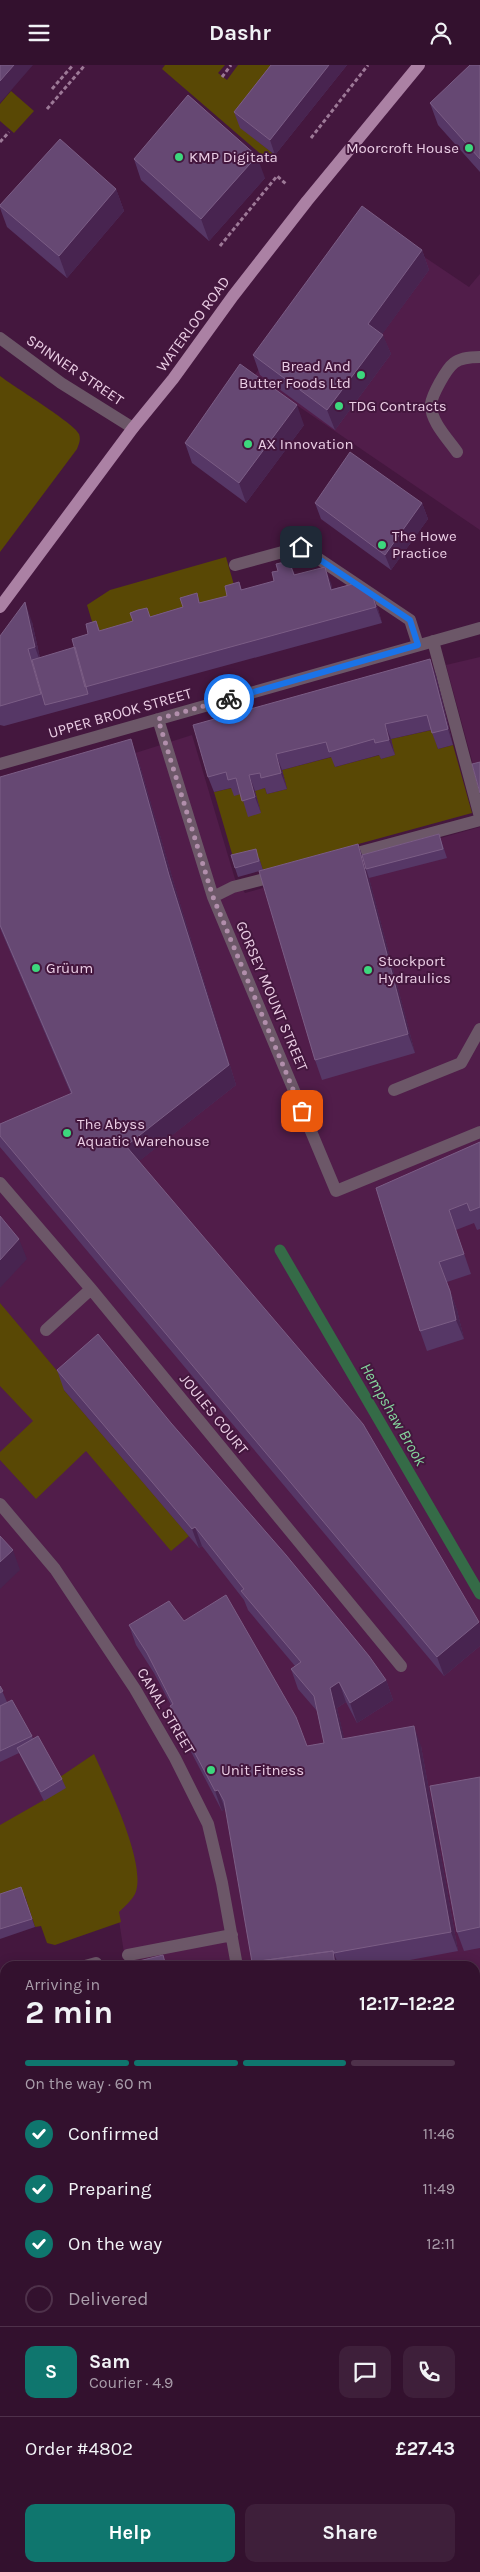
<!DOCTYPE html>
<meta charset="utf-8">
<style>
:root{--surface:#33112e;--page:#3e1f3a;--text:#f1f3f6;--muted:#a99daa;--line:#4e314a;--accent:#0f766e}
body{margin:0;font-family:Karla,sans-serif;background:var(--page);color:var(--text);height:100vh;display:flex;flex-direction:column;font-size:19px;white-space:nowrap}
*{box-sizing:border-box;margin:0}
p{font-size:16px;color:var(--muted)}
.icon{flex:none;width:28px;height:28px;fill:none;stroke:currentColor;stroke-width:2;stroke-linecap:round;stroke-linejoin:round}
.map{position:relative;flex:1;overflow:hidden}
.side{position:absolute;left:0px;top:1896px;width:480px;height:611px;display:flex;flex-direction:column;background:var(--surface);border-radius:15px 15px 0 0;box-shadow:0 2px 12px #0003,0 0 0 1px var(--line)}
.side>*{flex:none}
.pin{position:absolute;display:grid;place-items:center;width:42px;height:42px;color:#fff;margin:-21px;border-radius:10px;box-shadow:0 2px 8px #0006}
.courier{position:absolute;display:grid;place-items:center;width:50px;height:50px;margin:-25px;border:4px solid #1a73e8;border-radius:50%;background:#fff;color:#222;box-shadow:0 1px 6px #0007}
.overview em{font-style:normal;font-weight:700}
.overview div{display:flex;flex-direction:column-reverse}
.overview{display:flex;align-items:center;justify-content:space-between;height:85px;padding:0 25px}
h1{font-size:32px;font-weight:700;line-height:38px}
.bar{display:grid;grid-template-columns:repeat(4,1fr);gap:8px 5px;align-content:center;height:60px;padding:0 25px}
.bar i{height:6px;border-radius:4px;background:var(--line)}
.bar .active{background:var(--accent)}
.bar p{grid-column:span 4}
.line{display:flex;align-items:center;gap:12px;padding:0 25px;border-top:1px solid var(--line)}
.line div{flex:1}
.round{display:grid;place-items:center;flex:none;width:52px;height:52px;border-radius:10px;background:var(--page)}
ol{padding:0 25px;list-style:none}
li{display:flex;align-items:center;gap:15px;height:55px}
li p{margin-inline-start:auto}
li .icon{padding:5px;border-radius:50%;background:var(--accent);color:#fff;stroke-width:4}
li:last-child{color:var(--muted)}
li i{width:28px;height:28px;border:2px solid var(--line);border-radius:50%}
.button{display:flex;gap:10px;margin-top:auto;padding:10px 25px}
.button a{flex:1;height:58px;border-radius:10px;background:var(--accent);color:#fff;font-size:20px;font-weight:700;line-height:58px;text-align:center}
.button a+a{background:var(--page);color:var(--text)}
header{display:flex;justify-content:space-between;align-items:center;height:65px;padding:0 25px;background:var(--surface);font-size:22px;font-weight:700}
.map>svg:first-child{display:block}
.built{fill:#511d4a}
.green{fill:#594805}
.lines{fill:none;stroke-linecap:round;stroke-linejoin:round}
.stream{stroke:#356b47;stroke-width:11}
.path{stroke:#9d7997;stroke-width:3;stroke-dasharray:4 2.5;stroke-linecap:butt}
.minor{stroke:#6c5768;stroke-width:12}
.major{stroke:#ab81a4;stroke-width:12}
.wall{fill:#563766}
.shaded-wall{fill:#482450}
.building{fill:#664873;stroke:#7b5d85}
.done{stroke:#b18eab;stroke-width:5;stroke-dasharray:0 9}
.route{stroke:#1a73e8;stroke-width:6}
.poi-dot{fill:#3dd77d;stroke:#44173e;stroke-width:2}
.labels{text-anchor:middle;stroke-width:4;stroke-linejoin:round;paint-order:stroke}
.poi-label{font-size:15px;fill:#ebcee5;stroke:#44173e;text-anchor:start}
.street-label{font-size:15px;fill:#ebcee5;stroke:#44173e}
.water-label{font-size:16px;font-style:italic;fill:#85d59d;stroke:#44173e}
</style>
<header><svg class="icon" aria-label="menu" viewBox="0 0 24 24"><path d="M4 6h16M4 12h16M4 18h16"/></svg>Dashr<svg class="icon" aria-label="person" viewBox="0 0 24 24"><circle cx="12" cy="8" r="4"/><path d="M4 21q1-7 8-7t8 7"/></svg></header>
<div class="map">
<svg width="480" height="2507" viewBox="0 0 480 2507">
<rect width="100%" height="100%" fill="#44173e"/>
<!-- built -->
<path class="built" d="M 368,154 L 469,222 L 480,209 L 480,465 L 254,311 Z
M 480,592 L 480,725 L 446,600 Z
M 192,670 L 235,814 L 245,828 L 480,762 L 480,2415 L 476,2418 L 475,1901 L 126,1901 L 98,1719 L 0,1768 L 0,731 Z
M 5,2099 L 5,2208 L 0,2208 L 0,2100 Z"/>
<!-- green -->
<path class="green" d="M 165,0 L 225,0 L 218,8 L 227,15 L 238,0 L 290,0 L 240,62 L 275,90 L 270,97 L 162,4 Z
M 11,26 L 34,46 L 14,68 L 0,56 L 0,39 Z
M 0,311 C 14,322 74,358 79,369 C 81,375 79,379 77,384 L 0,487 Z
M 226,492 L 238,534 L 97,573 L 87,540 L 110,525 Z
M 432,665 L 438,684 L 453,680 L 472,748 L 263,805 L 259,793 L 235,799 L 214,727 L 232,723 L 242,729 L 265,723 L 267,729 L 287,724 L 282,705 L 332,692 L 335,702 L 380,690 L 381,694 L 394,690 L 391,674 Z
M 0,1238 L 69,1320 L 64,1325 L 189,1471 L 171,1486 L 86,1386 L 36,1434 L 0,1395 L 0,1387 L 33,1356 L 0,1321 Z
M 94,1689 C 107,1718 148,1800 135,1829 C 132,1835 124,1842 119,1847 L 121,1857 L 55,1880 L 47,1878 L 41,1861 L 35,1862 L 25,1831 L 0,1839 L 0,1760 L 65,1723 L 60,1712 Z
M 5,2006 L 5,2090 L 0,2092 L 0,2008 Z
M 0,2208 L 5,2208 L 5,2292 L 0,2294 Z
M 5,2358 L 5,2401 L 0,2403 L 0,2359 Z
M 5,2412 L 5,2502 L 65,2503 L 66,2507 L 0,2507 L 0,2414 Z
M 480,2415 L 480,2507 L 184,2507 L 182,2503 L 475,2502 L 475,2416 Z"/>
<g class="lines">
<!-- stream -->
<path class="stream" d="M 280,1185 L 480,1529"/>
<!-- path -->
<path class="path" d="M 222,12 L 231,0
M 52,24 L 73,0
M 47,44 L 85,0
M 311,73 L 368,0
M 0,77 L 9,67
M 220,181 L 277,111 L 286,119
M 0,2095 L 5,2094
M 0,2409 L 5,2408
M 73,2502 L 75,2507
M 368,2502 L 369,2507
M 408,2502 L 412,2507
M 445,2502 L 446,2507"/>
<!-- minor -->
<path class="minor" d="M 0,273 L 61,318 L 133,363
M 457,387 C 448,374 430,356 431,339 C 432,330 446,304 454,298 C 460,293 472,292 480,292
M 235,500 L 301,482 L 410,555 L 418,580
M 433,576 L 480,752
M 158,654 L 213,832 L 336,1126 L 480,1067
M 0,699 L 480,563
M 346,791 L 480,755
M 213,832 L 233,822 L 276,811
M 394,1025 L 461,998 L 480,964
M 0,1118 L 91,1224 L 401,1601
M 46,1265 L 91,1224
M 0,1439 L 55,1504 L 135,1624 L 175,1693 L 208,1759 L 222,1818 L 237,1901
M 128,1890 L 232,1870
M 85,1901 L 96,1898
M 0,1930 L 5,1929
M 0,2198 L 5,2199"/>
<!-- major -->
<path class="major" d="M 0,542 L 133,363 L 173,314 L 233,231 L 307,136 L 419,0"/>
</g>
<!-- wall -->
<path class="wall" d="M 271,0 L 347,0 L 275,90 L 240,63 L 234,47 Z
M 480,0 L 480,107 L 438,60 L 430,38 Z
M 134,94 L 265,113 L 209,176 L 141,115 Z
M 116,124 L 124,146 L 67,213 L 7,162 L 0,143 L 0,140 Z
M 422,185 L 429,205 L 382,269 L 391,289 L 335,365 L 260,310 L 253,290 Z
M 304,360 L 246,438 L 192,398 L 185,378 Z
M 315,438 L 422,438 L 428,454 L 391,505 L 321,454 Z
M 289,496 L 295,510 L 331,518 L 332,524 L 356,518 L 378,544 L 382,558 L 4,661 L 0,660 L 0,571 L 32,557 L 40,593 L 75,582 L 88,569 L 96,556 L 100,566 L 183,542 L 197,528 L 200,538 L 227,531 L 239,517 L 242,525 L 274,516 L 278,506 Z
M 436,610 L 453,680 L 438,684 L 431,665 L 391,674 L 395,690 L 381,694 L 379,690 L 335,702 L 331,692 L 282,705 L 287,724 L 267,729 L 265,723 L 255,726 L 261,748 L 248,752 L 241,729 L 234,731 L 231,723 L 214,727 L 208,712 Z
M 138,694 L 177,829 L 236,1020 L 139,1096 L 480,1561 L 480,1581 L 444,1611 L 0,1082 L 0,1059 L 71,1029 L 0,863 L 0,712 Z
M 439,769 L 447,793 L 369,813 L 415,988 L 322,1015 L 315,995 L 358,779 L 362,790 Z
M 259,793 L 263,805 L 238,812 L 235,803 Z
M 480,1077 L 480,1164 L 477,1165 L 474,1158 L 456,1165 L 471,1209 L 447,1217 L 457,1245 L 464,1274 L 427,1286 L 420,1266 L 376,1123 Z
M 57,1305 L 171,1358 L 386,1615 L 393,1635 L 357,1658 L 346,1637 L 337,1643 L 344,1674 L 421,1681 L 458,1886 L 378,1901 L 253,1901 L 226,1747 L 225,1744 L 222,1746 L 177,1660 L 170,1641 L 171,1640 L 154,1608 L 136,1580 L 129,1560 L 184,1556 L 307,1681 L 324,1678 L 317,1646 L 298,1624 L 291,1604 L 295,1601 L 248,1545 L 244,1535 L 202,1481 L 199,1483 L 64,1325 Z
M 0,1621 L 7,1637 L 32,1671 L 33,1674 L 62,1714 L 66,1723 L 44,1736 L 19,1688 L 0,1697 Z
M 480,1712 L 480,1883 L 464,1886 L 457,1867 Z
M 21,1822 L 35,1862 L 0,1874 L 0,1829 Z
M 475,1936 L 480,1941 L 480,1988 L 475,1989 Z
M 5,1939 L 5,2006 L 0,2008 L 0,1940 Z
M 475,2007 L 480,2035 L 480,2072 L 475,2072 Z
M 5,2282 L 5,2358 L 0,2359 L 0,2283 Z"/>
<!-- shaded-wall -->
<path class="shaded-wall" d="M 14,0 L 33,0 L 0,38 L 0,16 Z
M 329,0 L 347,0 L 275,90 L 270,75 Z
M 257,91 L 265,113 L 209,176 L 201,154 Z
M 116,124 L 124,146 L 67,213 L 59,191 Z
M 422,185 L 429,205 L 375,279 L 368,259 Z
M 383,270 L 391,289 L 335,365 L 327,345 Z
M 297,340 L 304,360 L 246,438 L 239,418 Z
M 422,438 L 428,454 L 391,505 L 385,490 Z
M 325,502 L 331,518 L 336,540 L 331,525 Z
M 372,528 L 378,544 L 382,558 L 376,542 Z
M 25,537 L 32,557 L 42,602 L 35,582 Z
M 430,594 L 436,610 L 453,680 L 448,664 Z
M 385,659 L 391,674 L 395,690 L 389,675 Z
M 131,674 L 138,694 L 177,829 L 236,1020 L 133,1101 L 126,1081 L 169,810 Z
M 276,689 L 282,705 L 287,724 L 281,708 Z
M 249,710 L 255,726 L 261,748 L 255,732 Z
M 358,779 L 365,799 L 366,804 L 369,813 L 415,988 L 408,969 Z
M 19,1174 L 27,1194 L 0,1223 L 0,1195 Z
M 450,1226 L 457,1245 L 464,1274 L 456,1255 Z
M 195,1462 L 202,1481 L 199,1483 L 192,1464 Z
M 13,1485 L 20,1505 L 0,1524 L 0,1497 Z
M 479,1557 L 480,1561 L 480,1581 L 444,1611 L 437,1592 Z
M 386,1615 L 393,1635 L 357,1658 L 350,1638 Z
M 339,1617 L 346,1637 L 337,1643 L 349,1694 L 342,1674 L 330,1623 Z
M 414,1661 L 421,1681 L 458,1886 L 451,1867 Z
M 218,1725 L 225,1744 L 222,1746 L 215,1726 Z
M 333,1886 L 339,1901 L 335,1901 Z
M 475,2007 L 480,2035 L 480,2044 L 475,2016 Z"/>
<!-- building -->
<path class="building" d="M 0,0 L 14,0 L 0,16 Z
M 271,0 L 329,0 L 270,75 L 234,47 Z
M 470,0 L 480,0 L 480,94 L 430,38 Z
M 188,30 L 257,91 L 201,154 L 134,94 Z
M 60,74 L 116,124 L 59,191 L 0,141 L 0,140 Z
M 362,141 L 422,185 L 368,259 L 383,270 L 327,345 L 253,290 Z
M 240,299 L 297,340 L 239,418 L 185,378 Z
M 350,387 L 422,438 L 385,490 L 315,438 Z
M 289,496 L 294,510 L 325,502 L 331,525 L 356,518 L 372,528 L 376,542 L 85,622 L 72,574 L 88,569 L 86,559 L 96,556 L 99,566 L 133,556 L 130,548 L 138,545 L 147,543 L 150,552 L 183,542 L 180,533 L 197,528 L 199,538 L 227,531 L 225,521 L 239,517 L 241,525 L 274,516 L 272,507 L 278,506 L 276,499 Z
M 25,537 L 35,582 L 28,584 L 41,629 L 0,641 L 0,571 Z
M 75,582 L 88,629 L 45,640 L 32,595 Z
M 430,594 L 448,664 L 432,668 L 427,650 L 385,659 L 389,675 L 375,678 L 374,674 L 329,687 L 326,677 L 276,689 L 281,708 L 261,713 L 260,708 L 249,710 L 255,732 L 242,736 L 236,713 L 228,715 L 226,707 L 208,712 L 193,660 Z
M 131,674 L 169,810 L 229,1000 L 126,1081 L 363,1359 L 479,1557 L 437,1592 L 0,1071 L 0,1059 L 72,1028 L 0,860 L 0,712 Z
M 480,697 L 480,728 L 472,699 Z
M 439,769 L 443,784 L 366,804 L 362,790 Z
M 358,779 L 408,969 L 315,995 L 259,806 Z
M 256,784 L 259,796 L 235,803 L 231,790 Z
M 480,1077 L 480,1142 L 470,1146 L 467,1138 L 449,1145 L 464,1189 L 439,1197 L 450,1226 L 456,1255 L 420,1266 L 376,1123 Z
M 0,1151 L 19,1174 L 0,1195 Z
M 98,1269 L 171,1358 L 286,1490 L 369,1591 L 386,1615 L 350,1638 L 339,1617 L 330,1623 L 342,1674 L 414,1661 L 451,1867 L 344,1886 L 334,1888 L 333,1886 L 252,1897 L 224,1736 L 218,1725 L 215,1726 L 170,1641 L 173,1639 L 147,1588 L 129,1560 L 169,1536 L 184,1556 L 226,1530 L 296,1652 L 307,1681 L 324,1678 L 314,1631 L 291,1604 L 301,1597 L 241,1526 L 244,1524 L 195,1462 L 192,1464 L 57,1305 Z
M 0,1471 L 13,1485 L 0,1497 Z
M 0,1621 L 3,1626 L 0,1628 Z
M 12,1635 L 32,1671 L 0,1686 L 0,1641 Z
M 38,1671 L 62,1714 L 41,1727 L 17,1683 Z
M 480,1712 L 480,1862 L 457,1867 L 430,1721 Z
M 21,1822 L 32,1854 L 0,1864 L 0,1829 Z
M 333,1886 L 335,1901 L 253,1901 L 252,1897 Z
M 163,1890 L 166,1901 L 128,1901 L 127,1899 Z
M 475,1936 L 480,1941 L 480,1978 L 475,1980 Z
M 5,1939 L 5,1989 L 0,1990 L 0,1940 Z
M 475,2016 L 480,2044 L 480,2062 L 475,2063 Z
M 5,2282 L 5,2336 L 0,2337 L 0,2283 Z
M 87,2502 L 199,2502 L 201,2507 L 89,2507 Z"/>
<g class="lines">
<!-- done -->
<path class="done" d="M 229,634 L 158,654 L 213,832 L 302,1046"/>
<!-- route -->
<path class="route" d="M 229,634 L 418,580 L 410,555 L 301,482"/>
</g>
<!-- markers -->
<g class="poi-dot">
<circle cx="469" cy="83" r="5"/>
<circle cx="179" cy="92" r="5"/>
<circle cx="361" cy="310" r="5"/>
<circle cx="339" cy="341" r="5"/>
<circle cx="248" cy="379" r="5"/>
<circle cx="382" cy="480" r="5"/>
<circle cx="36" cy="903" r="5"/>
<circle cx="368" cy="905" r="5"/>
<circle cx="67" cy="1068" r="5"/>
<circle cx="211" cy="1705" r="5"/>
</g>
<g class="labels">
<!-- poi labels -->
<g class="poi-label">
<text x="459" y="88" text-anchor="end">Moorcroft House</text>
<text x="189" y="97">KMP Digitata</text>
<text x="351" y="306" text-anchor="end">Bread And<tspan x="351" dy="17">Butter Foods Ltd</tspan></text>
<text x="349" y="346">TDG Contracts</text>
<text x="258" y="384">AX Innovation</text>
<text x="392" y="476">The Howe<tspan x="392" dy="17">Practice</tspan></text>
<text x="378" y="901">Stockport<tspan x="378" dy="17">Hydraulics</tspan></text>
<text x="46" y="908">Grüum</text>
<text x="77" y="1064">The Abyss<tspan x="77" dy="17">Aquatic Warehouse</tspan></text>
<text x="221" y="1710">Unit Fitness</text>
</g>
<!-- street labels -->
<g class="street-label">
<text transform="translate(193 259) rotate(-54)" y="5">WATERLOO ROAD</text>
<text transform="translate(75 305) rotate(34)" y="5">SPINNER STREET</text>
<text transform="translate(120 648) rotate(-16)" y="5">UPPER BROOK STREET</text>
<text transform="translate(272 931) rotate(67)" y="5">GORSEY MOUNT STREET</text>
<text transform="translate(214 1349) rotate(51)" y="5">JOULES COURT</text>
<text transform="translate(166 1646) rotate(59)" y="5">CANAL STREET</text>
</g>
<!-- water labels -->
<g class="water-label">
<text transform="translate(394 1349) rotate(60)" y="6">Hempshaw Brook</text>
</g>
</g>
</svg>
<div class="pin" style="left:302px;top:1046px;background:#ea580c"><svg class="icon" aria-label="bag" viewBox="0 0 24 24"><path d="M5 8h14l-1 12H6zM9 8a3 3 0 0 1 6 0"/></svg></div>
<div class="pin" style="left:301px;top:482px;background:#1f2937"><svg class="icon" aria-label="home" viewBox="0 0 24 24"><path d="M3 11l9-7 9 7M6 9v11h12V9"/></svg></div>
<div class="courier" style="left:229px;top:634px"><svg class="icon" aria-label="bike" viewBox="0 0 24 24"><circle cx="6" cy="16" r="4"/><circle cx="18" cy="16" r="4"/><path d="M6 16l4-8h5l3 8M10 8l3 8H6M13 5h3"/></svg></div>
<section class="side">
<div class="overview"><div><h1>2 min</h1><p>Arriving in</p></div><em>12:17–12:22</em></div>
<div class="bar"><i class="active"></i><i class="active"></i><i class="active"></i><i></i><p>On the way · 60 m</p></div>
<ol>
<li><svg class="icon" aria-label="check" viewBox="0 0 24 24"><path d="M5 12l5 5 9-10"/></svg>Confirmed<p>11:46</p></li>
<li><svg class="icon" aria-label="check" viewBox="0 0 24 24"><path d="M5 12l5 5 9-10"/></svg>Preparing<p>11:49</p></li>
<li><svg class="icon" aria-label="check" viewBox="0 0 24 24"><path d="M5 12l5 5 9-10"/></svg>On the way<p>12:11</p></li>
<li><i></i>Delivered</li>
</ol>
<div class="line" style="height:90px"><b class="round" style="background:var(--accent);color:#fff">S</b><div><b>Sam</b><p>Courier · 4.9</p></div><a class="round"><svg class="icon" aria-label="chat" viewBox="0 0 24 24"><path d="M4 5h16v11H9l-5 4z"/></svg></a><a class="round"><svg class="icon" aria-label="phone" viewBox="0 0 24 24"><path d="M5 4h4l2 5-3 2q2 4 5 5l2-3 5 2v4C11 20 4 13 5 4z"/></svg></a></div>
<div class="line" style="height:65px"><div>Order #4802</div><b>£27.43</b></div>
<div class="button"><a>Help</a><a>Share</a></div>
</section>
</div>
